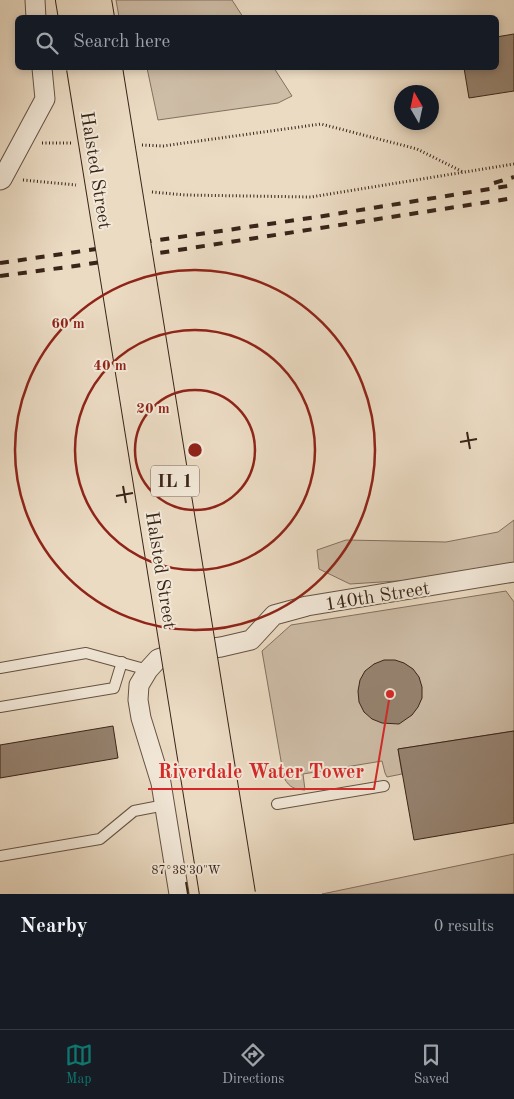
<!DOCTYPE html>
<html lang="en">
<head>
<meta charset="utf-8">
<style>
	body { margin:0; font-family:"Old Standard TT",serif; background:#20242c; color:#f1f3f6 }
	.compass { position:absolute; left:394px; top:85px; width:45px; height:45px; border-radius:50%; background:#171b24; box-shadow:0 2px 8px #0003; rotate:351deg }
	.list { margin:0; padding:0; list-style:none }
	h2 { display:flex; justify-content:space-between; align-items:center; height:65px; margin:0; padding:0 20px; font-size:21px }
	h2 small { font-size:16px; font-weight:400; color:#9ea1a6 }
	.icon { flex:none; width:28px; height:28px; fill:none; stroke:currentColor; stroke-width:2; stroke-linecap:round; stroke-linejoin:round }
	.map { position:relative; flex:none; width:514px; height:894px; overflow:hidden }
	.search { position:absolute; background:#171b24; box-shadow:0 2px 8px #0003; left:15px; right:15px; top:15px; height:55px; display:flex; align-items:center; gap:12px; box-sizing:border-box; padding:0 18px; border-radius:8px; color:#9ea1a6; font-size:19px }
	.sheet { height:135px; background:#171b24 }
	nav { display:flex; justify-content:space-around; align-items:center; box-sizing:border-box; height:70px; border-top:1px solid #363941; background:#171b24; font-size:14px; color:#9ea1a6 }
	nav a { display:grid; justify-items:center; gap:2px }
	nav .on { color:#0f766e }
	.map>svg:first-child { display:block }
	.green { fill:#cdbca6; stroke:#837060 }
	.building { fill:#968371; stroke:#392419 }
	.lines { fill:none; stroke-linecap:round; stroke-linejoin:round }
	.service-casing { stroke:#665244; stroke-width:12 }
	.minor-casing { stroke:#665244; stroke-width:21 }
	.primary-casing { stroke:#392419; stroke-width:30 }
	.path { stroke:#392419; stroke-width:3; stroke-dasharray:1 2.5; stroke-linecap:butt }
	.service { stroke:#f2e8d8; stroke-width:10 }
	.minor { stroke:#f2e8d8; stroke-width:19 }
	.primary { stroke:#ebdbc3; stroke-width:28 }
	.rail { stroke:#392419; stroke-width:4; stroke-dasharray:9 9; stroke-linecap:butt }
	.primary-bridge-casing { stroke:#392419; stroke-width:30; stroke-linecap:butt }
	.primary-bridge { stroke:#ebdbc3; stroke-width:28 }
	.ticks { fill:none; stroke:#392419; stroke-width:2 }
	.ring { fill:none; stroke:#8f2418; stroke-width:2.5 }
	.labels { text-anchor:middle; stroke-width:4; stroke-linejoin:round; paint-order:stroke }
	.shield { fill:#f2e8d8; stroke:#705f52; stroke-width:1 }
	.shield-label { font-size:18px; font-weight:bold; fill:#392419 }
	.street-label { font-size:19px; fill:#392419; stroke:#f2e8d8 }
	.ticks-label { font-size:12px; text-anchor:middle; fill:#392419; stroke:#f2e8d8; stroke-width:4; stroke-linejoin:round; paint-order:stroke }
	.centre { fill:#8f2418; stroke:#f2e8d8; stroke-width:2.5 }
	.ring-label { font-size:15px; text-anchor:middle; font-weight:bold; fill:#8f2418; stroke:#f2e8d8; stroke-width:4; stroke-linejoin:round; paint-order:stroke }
	.leader { fill:none; stroke:#d62828; stroke-width:2 }
	.callout-dot { fill:#d62828; stroke:#f2e8d8; stroke-width:2 }
	.callout-label { font-size:20px; text-anchor:middle; font-weight:bold; fill:#d62828; stroke:#f2e8d8; stroke-width:4; stroke-linejoin:round; paint-order:stroke }
</style>
</head>
<body>
<div class="map">
<svg width="514" height="894" viewBox="0 0 514 894">
	<rect width="100%" height="100%" fill="#ebdbc3"/>
	<filter id="stains"><feTurbulence type="fractalNoise" baseFrequency=".004" numOctaves="4"/><feColorMatrix values="0 0 0 0 .2 0 0 0 0 .09 0 0 0 0 .02 0 0 0 .5 -.17"/></filter>
	<radialGradient id="worn" r=".72"><stop offset=".6" stop-color="#630" stop-opacity="0"/><stop offset="1" stop-color="#630" stop-opacity=".3"/></radialGradient>
	<g class="green">
		<polygon points="116,0 232,0 243,17 119,17"/>
		<polygon points="147,68 274,68 292,96 278,103 158,120"/>
		<polygon points="514,520 514,565 428,579 350,584 319,569 317,550 346,540 446,542 498,532"/>
		<path d="M506,591L514,602V731L398,749L402,774L387,777L385,773L382,761L303,774L305,790C294,789 290,788 284,778L262,651L291,625Z"/>
		<polygon points="514,854 514,894 322,894"/>
	</g>
	<g class="building">
		<polygon points="514,34 514,91 469,98 464,68 496,68 496,37"/>
		<polygon points="384,660 395,660 404,663 413,669 419,677 422,687 422,698 418,707 412,715 399,724 382,723 372,719 364,712 359,702 358,691 360,680 365,671 374,664"/>
		<polygon points="113,726 118,758 0,778 0,745"/>
		<polygon points="514,731 514,823 414,840 398,749"/>
	</g>
	<g class="lines">
		<defs>
			<g id="service">
				<polyline points="0,668 86,653 148,670"/>
				<polyline points="0,707 114,688 122,662"/>
				<polyline points="277,804 384,786"/>
				<polyline points="0,856 100,839 134,811 165,805"/>
			</g>
			<g id="minor">
				<polyline points="35,0 36,18"/>
				<polyline points="0,180 2,179 45,99 42,68"/>
				<polyline points="179,894 161,783 141,718 138,700 139,685 148,670 158,659 176,653 221,647 251,640 274,615 307,606 514,572"/>
			</g>
			<g id="primary">
				<polyline points="70,0 73,18"/>
				<polyline points="97,0 100,18"/>
			</g>
		</defs>
		<use href="#service" class="service-casing"/>
		<use href="#minor" class="minor-casing"/>
		<use href="#primary" class="primary-casing"/>
		<g class="path">
			<polyline points="42,143 71,143"/>
			<polyline points="142,145 163,146 321,124 417,149 463,172"/>
			<polyline points="23,180 76,185"/>
			<polyline points="152,192 185,195 311,197 514,164"/>
		</g>
		<use href="#service" class="service"/>
		<use href="#minor" class="minor"/>
		<use href="#primary" class="primary"/>
		<g class="rail">
			<polyline points="494,183 514,177"/>
			<polyline points="0,263 317,217 514,185"/>
			<polyline points="0,276 75,266 514,198"/>
		</g>
		<defs>
			<g id="primary-bridge">
				<polyline points="81,68 214,894"/>
				<polyline points="108,68 241,894"/>
			</g>
		</defs>
		<use href="#primary-bridge" class="primary-bridge-casing"/>
		<use href="#primary-bridge" class="primary-bridge"/>
	</g>
	<path class="ticks" d="M467,432L470,449M460,442L477,439M123,486L126,503M116,496L133,493M186,882L188,894"/>
	<g class="ring">
		<circle cx="195" cy="450" r="60"/>
		<circle cx="195" cy="450" r="120"/>
		<circle cx="195" cy="450" r="180"/>
	</g>
	<g class="labels">
		<rect class="shield" x="151" y="465.5" width="48" height="31" rx="4"/>
		<g class="shield-label">
			<text x="175" y="487">IL 1</text>
		</g>
		<g class="street-label">
			<text transform="translate(97 170) rotate(81)" y="7">Halsted Street</text>
			<text transform="translate(162 570) rotate(81)" y="7">Halsted Street</text>
			<text transform="translate(377 595) rotate(-9)" y="7">140th Street</text>
		</g>
	</g>
	<g class="ticks-label">
		<text x="186" y="874">87°38'30"W</text>
	</g>
	<circle cx="195" cy="450" r="8" class="centre"/>
	<g class="ring-label">
		<text x="68" y="328">60 m</text>
		<text x="110" y="370">40 m</text>
		<text x="153" y="413">20 m</text>
	</g>
	<path class="leader" d="M390 694L374 789H148"/>
	<circle class="callout-dot" cx="390" cy="694" r="5"/>
	<g class="callout-label">
		<text x="261" y="778">Riverdale Water Tower</text>
	</g>
	<rect width="100%" height="100%" filter="url(#stains)"/>
	<rect width="100%" height="100%" fill="url(#worn)"/>
</svg>
<svg class="compass" viewBox="-18 -18 36 36"><path d="M0-13l5 13h-10z" fill="#e53935"/><path d="M0 13l5-13h-10z" fill="#9ea1a6"/></svg>
<div class="search"><svg class="icon" aria-label="search" viewBox="0 0 24 24"><circle cx="10" cy="10" r="6"/><path d="M15 15l6 6"/></svg>Search here</div>
</div>
<section class="sheet">
<h2>Nearby<small>0 results</small></h2>
<ul class="list">
</ul>
</section>
<nav>
<a class="on"><svg class="icon" aria-label="map" viewBox="0 0 24 24"><path d="M3 6l6-2 6 2 6-2v14l-6 2-6-2-6 2zM9 4v14M15 6v14"/></svg>Map</a>
<a><svg class="icon" aria-label="directions" viewBox="0 0 24 24"><path d="M12 3l9 9-9 9-9-9zM9 14v-3h6M13 9l2 2-2 2"/></svg>Directions</a>
<a><svg class="icon" aria-label="saved" viewBox="0 0 24 24"><path d="M7 4h10v16l-5-4-5 4z"/></svg>Saved</a>
</nav>
</body>
</html>
